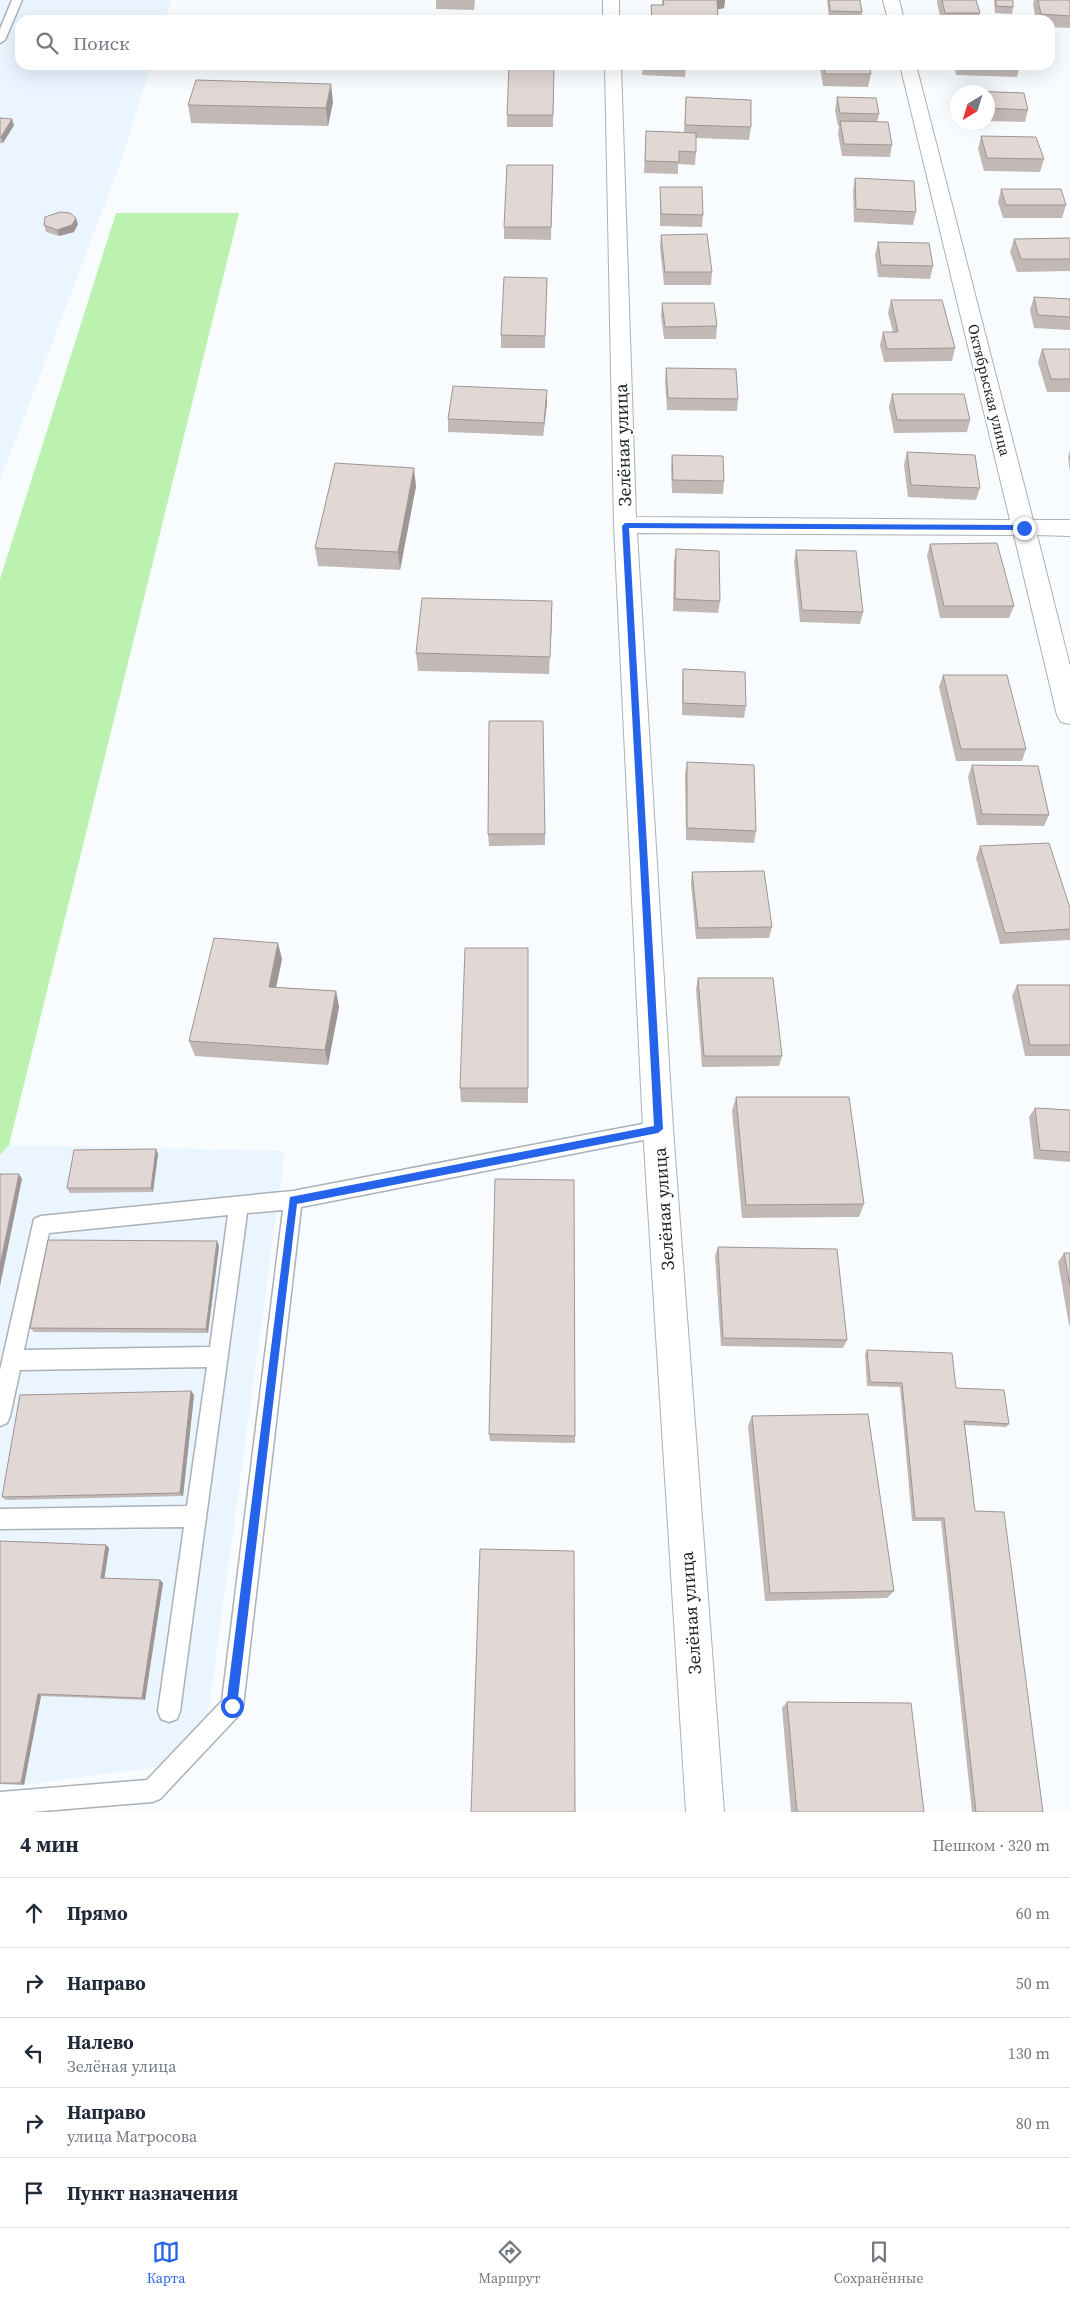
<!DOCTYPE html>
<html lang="ru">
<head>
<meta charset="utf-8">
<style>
	body { margin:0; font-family:"Source Serif 4",serif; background:#f6f6f7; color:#1f2937 }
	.compass { position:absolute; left:950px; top:85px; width:45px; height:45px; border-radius:50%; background:#fff; box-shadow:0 5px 20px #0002; rotate:218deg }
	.stop { position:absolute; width:15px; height:15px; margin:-11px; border:4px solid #2563eb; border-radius:50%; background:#fff }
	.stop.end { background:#2563eb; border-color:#fff; box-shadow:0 1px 5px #0008 }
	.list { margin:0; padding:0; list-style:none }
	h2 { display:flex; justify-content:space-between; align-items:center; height:65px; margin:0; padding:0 20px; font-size:21px }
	h2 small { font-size:16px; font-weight:400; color:#747a83 }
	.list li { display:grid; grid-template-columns:32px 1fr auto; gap:15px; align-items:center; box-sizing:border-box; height:70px; padding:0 20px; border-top:1px solid #e0e1e3 }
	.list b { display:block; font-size:19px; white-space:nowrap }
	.list p { margin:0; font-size:16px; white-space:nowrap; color:#747a83 }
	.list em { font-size:16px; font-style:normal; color:#747a83 }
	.icon { flex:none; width:28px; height:28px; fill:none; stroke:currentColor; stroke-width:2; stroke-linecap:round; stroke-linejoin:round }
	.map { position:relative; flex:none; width:1070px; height:1812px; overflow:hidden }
	.search { position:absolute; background:#fff; box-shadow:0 5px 20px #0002; left:15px; right:15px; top:15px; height:55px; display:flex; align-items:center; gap:12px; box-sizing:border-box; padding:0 18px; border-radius:15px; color:#747a83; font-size:19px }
	.sheet { height:415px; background:#fff }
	nav { display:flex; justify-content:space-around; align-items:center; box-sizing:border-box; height:70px; border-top:1px solid #e0e1e3; background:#fff; font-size:14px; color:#747a83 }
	nav a { display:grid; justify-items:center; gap:2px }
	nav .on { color:#2563eb }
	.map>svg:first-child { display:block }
	.built { fill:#eaf5ff }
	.green { fill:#bcf2b0 }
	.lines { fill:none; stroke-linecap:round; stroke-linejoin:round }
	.lane-casing { stroke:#aab1b7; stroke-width:3 }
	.street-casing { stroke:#aab1b7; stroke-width:2 }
	.lane { fill:#fff; fill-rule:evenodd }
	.street { fill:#fff; fill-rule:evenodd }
	.wall { fill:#c2b9b6 }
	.shaded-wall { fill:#9e9694 }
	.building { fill:#e1d7d4; stroke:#9e9694 }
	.route { fill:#2563eb }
	.labels { text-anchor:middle; stroke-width:4; stroke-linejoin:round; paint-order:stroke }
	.far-street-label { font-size:15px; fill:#202325; stroke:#fff }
	.street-label { font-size:18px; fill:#202325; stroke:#fff }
</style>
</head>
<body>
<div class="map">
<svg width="1070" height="1812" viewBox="0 0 1070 1812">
	<rect width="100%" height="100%" fill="#f9fcfe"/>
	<g class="built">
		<polygon points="0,0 171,0 165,20 20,20 20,65 151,65 120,164 0,481"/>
		<polygon points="9,1145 285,1151 208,1715 162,1766 24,1785 0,1784 0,1155"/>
	</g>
	<polygon class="green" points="116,213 239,213 9,1145 0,1155 0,579"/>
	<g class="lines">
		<defs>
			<g id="lane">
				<polygon points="12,0 22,0 5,40 0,43 0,29"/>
				<path d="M658,1121L664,1123L667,1129L664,1135L658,1137L301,1207L243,1706L240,1714L160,1799L152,1802L31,1812H0V1792L147,1780L222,1701L283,1210L247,1213L180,1711L177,1719L169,1722L161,1719L158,1711L184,1527L0,1529V1509L187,1506L207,1367L20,1370L10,1416L7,1423L0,1426V1370L34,1219L41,1216L293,1191ZM228,1215L210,1347L24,1350L49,1233Z"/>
			</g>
			<g id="street">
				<rect x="603" y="0" width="16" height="20"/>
				<polygon points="883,0 899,0 904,20 888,20"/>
				<polygon points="605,65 621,65 636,517 1010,520 900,65 916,65 1033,520 1070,520 1070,536 1037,535 1070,666 1070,724 1061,722 1057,715 1014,535 637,533 673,1129 724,1812 686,1812 643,1129 614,525"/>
			</g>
		</defs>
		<use href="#lane" class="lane-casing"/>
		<use href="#street" class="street-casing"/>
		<use href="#lane" class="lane"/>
		<use href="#street" class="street"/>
	</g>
	<g class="wall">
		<polygon points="436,0 475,0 474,10 436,9"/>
		<polygon points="662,0 725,0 724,8 718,9 718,16 729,20 651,20 651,5 662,5"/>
		<polygon points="827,0 860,0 862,12 861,18 829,17"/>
		<polygon points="937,0 976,0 980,13 978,20 941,20 937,3"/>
		<polygon points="994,0 1013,0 1013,7 1012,14 995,13"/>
		<polygon points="1034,0 1070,0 1070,28 1050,27 1050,20 1036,20 1033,4"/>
		<polygon points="643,65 686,65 685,77 642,75"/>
		<polygon points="821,65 869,65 871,74 868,87 823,86 820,68"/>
		<polygon points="954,65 1020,65 1017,77 956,75"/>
		<polygon points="554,68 553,127 507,127 507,115"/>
		<polygon points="971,91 1024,93 1028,110 1025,122 988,121 988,92 970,92"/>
		<polygon points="686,97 751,127 749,140 696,138 696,152 695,165 678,164 678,174 644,173 646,131 684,132"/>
		<polygon points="837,97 879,114 877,122 892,145 890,157 842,156 838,134 839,126 838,126 835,110"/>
		<polygon points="333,102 328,126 191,123 188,105"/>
		<polygon points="0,118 14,125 3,143 0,143"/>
		<polygon points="981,136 1044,159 1040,172 984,171 978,149"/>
		<polygon points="553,165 551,240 504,239 504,227"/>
		<polygon points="855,178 916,212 913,225 854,222 853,191"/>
		<polygon points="660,187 703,215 702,227 660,226"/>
		<polygon points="1001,189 1066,205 1062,218 1003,218 998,202"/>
		<polygon points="78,224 74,232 59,236 46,232 44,225"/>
		<polygon points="661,235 712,272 711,285 664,285 660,247"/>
		<polygon points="1070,238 1070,271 1017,272 1010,252 1014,239"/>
		<polygon points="878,242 933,266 930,279 878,277 875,255"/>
		<polygon points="547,278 545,348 501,348 501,335"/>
		<polygon points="1034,297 1070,299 1070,330 1034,328 1030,310"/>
		<polygon points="891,300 955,348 952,361 884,362 880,345 883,332 893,332 888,313"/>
		<polygon points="662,303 717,326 716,339 664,339 661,316"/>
		<polygon points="1042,349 1070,349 1070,392 1047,392 1038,362"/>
		<polygon points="666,368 738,399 737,411 667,410 665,381"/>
		<polygon points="892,394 970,420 967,432 894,433 889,407"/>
		<polygon points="547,403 543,436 448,432 448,419"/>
		<polygon points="1070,450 1070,472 1068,457"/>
		<polygon points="907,452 980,488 976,500 908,497 904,465"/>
		<polygon points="672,455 724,481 723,494 672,493 671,467"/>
		<polygon points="416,486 400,570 318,566 315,548"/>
		<polygon points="930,544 1014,606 1009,618 940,618 927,556"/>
		<polygon points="676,549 720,601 718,613 673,611 674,561"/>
		<polygon points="796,550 863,612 860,624 800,622 794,562"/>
		<polygon points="552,601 549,674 418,671 416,653"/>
		<polygon points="683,669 746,706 744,718 682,715 682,682"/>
		<polygon points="943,675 1026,749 1022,761 956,761 939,687"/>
		<polygon points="687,762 756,831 754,843 686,840 685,774"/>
		<polygon points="972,765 1049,815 1044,826 977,825 968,777"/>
		<polygon points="488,834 545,834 545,845 489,846"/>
		<polygon points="980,846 1070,908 1070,940 1000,944 976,858"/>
		<polygon points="692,872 772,927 769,938 696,939 691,884"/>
		<polygon points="528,948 528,1103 461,1102 460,1088"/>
		<polygon points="282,959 276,987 336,991 339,1007 328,1065 195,1056 189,1041"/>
		<polygon points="698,978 782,1056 779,1066 702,1067 696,989"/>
		<polygon points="1017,985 1070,985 1070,1056 1025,1056 1012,996"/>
		<polygon points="736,1097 864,1204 859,1217 742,1218 732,1111"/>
		<polygon points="1035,1108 1070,1110 1070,1162 1034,1159 1029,1117"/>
		<polygon points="158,1154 153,1192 70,1193 67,1188"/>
		<polygon points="219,1246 208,1333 34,1332 30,1328"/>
		<polygon points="718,1247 847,1340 843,1348 721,1346 715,1256"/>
		<polygon points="1064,1253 1070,1253 1070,1325 1069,1325 1058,1262"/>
		<polygon points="867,1350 956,1388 1009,1424 1006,1427 965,1425 975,1511 1043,1812 972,1812 941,1521 912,1521 900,1387 867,1386 865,1354"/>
		<polygon points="194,1395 183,1496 6,1500 2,1497"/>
		<polygon points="752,1416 894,1591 887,1598 765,1601 748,1426"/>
		<polygon points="489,1434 575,1436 575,1443 490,1441"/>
		<polygon points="0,1541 106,1545 109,1548 104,1578 160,1580 163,1583 145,1700 41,1696 24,1785 0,1784"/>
		<polygon points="787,1702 924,1812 791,1812 782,1708"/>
	</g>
	<g class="shaded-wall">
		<polygon points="716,0 725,0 724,8 715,10"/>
		<polygon points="331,84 333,102 328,126 326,108"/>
		<polygon points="12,119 14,125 3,143 1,137"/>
		<polygon points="76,218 78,224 74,232 59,236 57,230"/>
		<polygon points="547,390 547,403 543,436 544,423"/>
		<polygon points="414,468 416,486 400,570 398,552"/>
		<polygon points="552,601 552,619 549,674 550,657"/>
		<polygon points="278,943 282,959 273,1002 269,987"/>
		<polygon points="336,991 339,1007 328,1065 325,1050"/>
		<polygon points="156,1149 158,1154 153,1192 151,1188"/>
		<polygon points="19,1174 22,1179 0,1286 0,1265"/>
		<polygon points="217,1241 219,1246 208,1333 206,1329"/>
		<polygon points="191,1391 194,1395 183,1496 180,1493"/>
		<polygon points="106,1545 109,1548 104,1581 101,1578"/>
		<polygon points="160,1580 163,1583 145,1700 142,1698"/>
		<polygon points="38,1694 41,1696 24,1785 21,1783"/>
	</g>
	<g class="building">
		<polygon points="663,0 717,0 718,16 728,16 729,20 652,20 651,5 664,5"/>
		<polygon points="829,0 860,0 862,12 830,11"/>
		<polygon points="942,0 976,0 980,13 945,13"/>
		<polygon points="996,0 1013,0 1013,7 996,6"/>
		<polygon points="1038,0 1070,0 1070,16 1041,14"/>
		<polygon points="462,18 527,20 462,20"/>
		<polygon points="802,19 864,20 802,20"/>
		<polygon points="824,65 869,65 871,74 825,74"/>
		<polygon points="509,67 554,68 553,115 507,115"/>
		<polygon points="196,80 331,84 326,108 188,105"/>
		<polygon points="971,91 1024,93 1028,110 988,108 988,92 971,92"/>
		<polygon points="686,97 751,100 751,127 685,125"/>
		<polygon points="837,97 876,98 879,114 840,113"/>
		<polygon points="0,118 12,119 1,137 0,137"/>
		<polygon points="840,121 888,122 892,145 844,144"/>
		<polygon points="646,131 696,133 696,152 679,151 679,162 645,161"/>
		<polygon points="981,136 1036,137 1044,159 987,158"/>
		<polygon points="507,165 553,165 551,227 504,227"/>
		<polygon points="855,178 914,181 916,212 856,209"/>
		<polygon points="660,187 702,187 703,215 661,214"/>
		<polygon points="1001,189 1061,189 1066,205 1006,205"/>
		<polygon points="60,212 70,213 76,218 72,225 57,230 44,225 45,217"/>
		<polygon points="707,234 712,272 665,272 661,235"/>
		<polygon points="1070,238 1070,259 1021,259 1014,239"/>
		<polygon points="878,242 929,243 933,266 881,265"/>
		<polygon points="504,277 547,278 545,336 501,335"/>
		<polygon points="1034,297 1070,299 1070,317 1038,315"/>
		<polygon points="891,300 942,300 955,348 887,349 883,332 898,332"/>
		<polygon points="662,303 714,303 717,326 665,327"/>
		<polygon points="1042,349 1070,349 1070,379 1051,379"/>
		<polygon points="666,368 736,369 738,399 668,398"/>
		<polygon points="453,386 547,390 544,423 448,419"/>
		<polygon points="892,394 964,394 970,420 897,420"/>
		<polygon points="907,452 975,455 980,488 911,485"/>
		<polygon points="672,455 723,456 724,481 673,480"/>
		<polygon points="335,463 414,468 398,552 315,548"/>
		<polygon points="997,543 1014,606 944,606 930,544"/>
		<polygon points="676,549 719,551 720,601 675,599"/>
		<polygon points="796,550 856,551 863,612 802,610"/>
		<polygon points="422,598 552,601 550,657 416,653"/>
		<polygon points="683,669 745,672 746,706 683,703"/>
		<polygon points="943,675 1007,675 1026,749 961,749"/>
		<polygon points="489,721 543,721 545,834 488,834"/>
		<polygon points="687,762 754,765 756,831 687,828"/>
		<polygon points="972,765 1038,766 1049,815 982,814"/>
		<polygon points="1049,843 1070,908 1070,929 1005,933 980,846"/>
		<polygon points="764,871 772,927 698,928 692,872"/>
		<polygon points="214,938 278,943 269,987 336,991 325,1050 189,1041"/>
		<polygon points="465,948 528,948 528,1088 460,1088"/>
		<polygon points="698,978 773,978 782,1056 704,1056"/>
		<polygon points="1017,985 1070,985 1070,1045 1030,1045"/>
		<polygon points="736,1097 849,1097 864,1204 746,1205"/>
		<polygon points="1035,1108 1070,1110 1070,1152 1040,1150"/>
		<polygon points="156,1149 151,1188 67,1188 74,1150"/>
		<polygon points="0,1174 19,1174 0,1265"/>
		<polygon points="495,1179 574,1180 575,1436 489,1434"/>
		<polygon points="48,1240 217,1241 206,1329 30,1328"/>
		<polygon points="718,1247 837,1249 847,1340 723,1338"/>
		<polygon points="1064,1253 1070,1253 1070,1286"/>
		<polygon points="867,1350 952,1353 956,1388 1004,1390 1009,1424 964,1421 975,1511 1004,1512 1043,1812 976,1812 944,1518 915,1518 902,1383 870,1382"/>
		<polygon points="191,1391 180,1493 2,1497 20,1395"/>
		<polygon points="868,1414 894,1591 770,1593 752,1416"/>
		<polygon points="0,1541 106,1545 101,1578 160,1580 142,1698 38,1694 21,1783 0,1783"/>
		<polygon points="480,1549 574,1551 575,1812 471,1812"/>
		<polygon points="787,1702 911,1703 924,1812 797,1812"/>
	</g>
	<polygon class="route" points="625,523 1024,525 1027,528 1024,530 629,528 663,1129 658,1133 297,1204 237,1706 236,1710 232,1712 228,1710 226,1706 290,1197 654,1126 622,526"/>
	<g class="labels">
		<g class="far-street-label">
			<text transform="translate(989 390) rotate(76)" y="5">Октябрьская улица</text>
		</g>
		<g class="street-label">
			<text transform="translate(623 445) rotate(-92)" y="6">Зелёная улица</text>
			<text transform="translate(664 1209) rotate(-94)" y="6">Зелёная улица</text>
			<text transform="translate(691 1613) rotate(-94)" y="6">Зелёная улица</text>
		</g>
	</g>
</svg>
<svg class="compass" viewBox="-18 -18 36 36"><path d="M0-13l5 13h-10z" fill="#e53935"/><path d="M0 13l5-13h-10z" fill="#747a83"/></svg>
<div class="stop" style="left:232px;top:1706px"></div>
<div class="stop end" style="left:1024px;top:528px"></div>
<div class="search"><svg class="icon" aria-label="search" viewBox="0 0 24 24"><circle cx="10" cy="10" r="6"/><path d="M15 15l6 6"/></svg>Поиск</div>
</div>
<section class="sheet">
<h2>4 мин<small>Пешком · 320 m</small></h2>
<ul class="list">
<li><svg class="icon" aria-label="ahead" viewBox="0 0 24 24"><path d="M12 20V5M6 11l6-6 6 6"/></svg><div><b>Прямо</b></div><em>60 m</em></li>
<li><svg class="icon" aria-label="right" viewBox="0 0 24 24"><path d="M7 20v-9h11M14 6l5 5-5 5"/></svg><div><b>Направо</b></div><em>50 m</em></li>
<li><svg class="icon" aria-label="left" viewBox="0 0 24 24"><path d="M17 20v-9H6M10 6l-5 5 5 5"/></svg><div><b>Налево</b><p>Зелёная улица</p></div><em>130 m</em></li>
<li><svg class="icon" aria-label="right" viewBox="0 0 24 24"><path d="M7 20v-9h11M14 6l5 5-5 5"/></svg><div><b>Направо</b><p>улица Матросова</p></div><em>80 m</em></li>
<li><svg class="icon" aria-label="arrive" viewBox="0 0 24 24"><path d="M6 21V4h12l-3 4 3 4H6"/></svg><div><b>Пункт назначения</b></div></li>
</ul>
</section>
<nav>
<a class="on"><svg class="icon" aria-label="map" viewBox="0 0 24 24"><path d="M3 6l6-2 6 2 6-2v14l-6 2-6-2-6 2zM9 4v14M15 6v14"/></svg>Карта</a>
<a><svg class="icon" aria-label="directions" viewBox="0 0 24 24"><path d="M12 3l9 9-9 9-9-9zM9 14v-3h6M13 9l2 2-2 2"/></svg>Маршрут</a>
<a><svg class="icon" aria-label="saved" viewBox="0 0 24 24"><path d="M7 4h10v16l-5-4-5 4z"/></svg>Сохранённые</a>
</nav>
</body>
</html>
